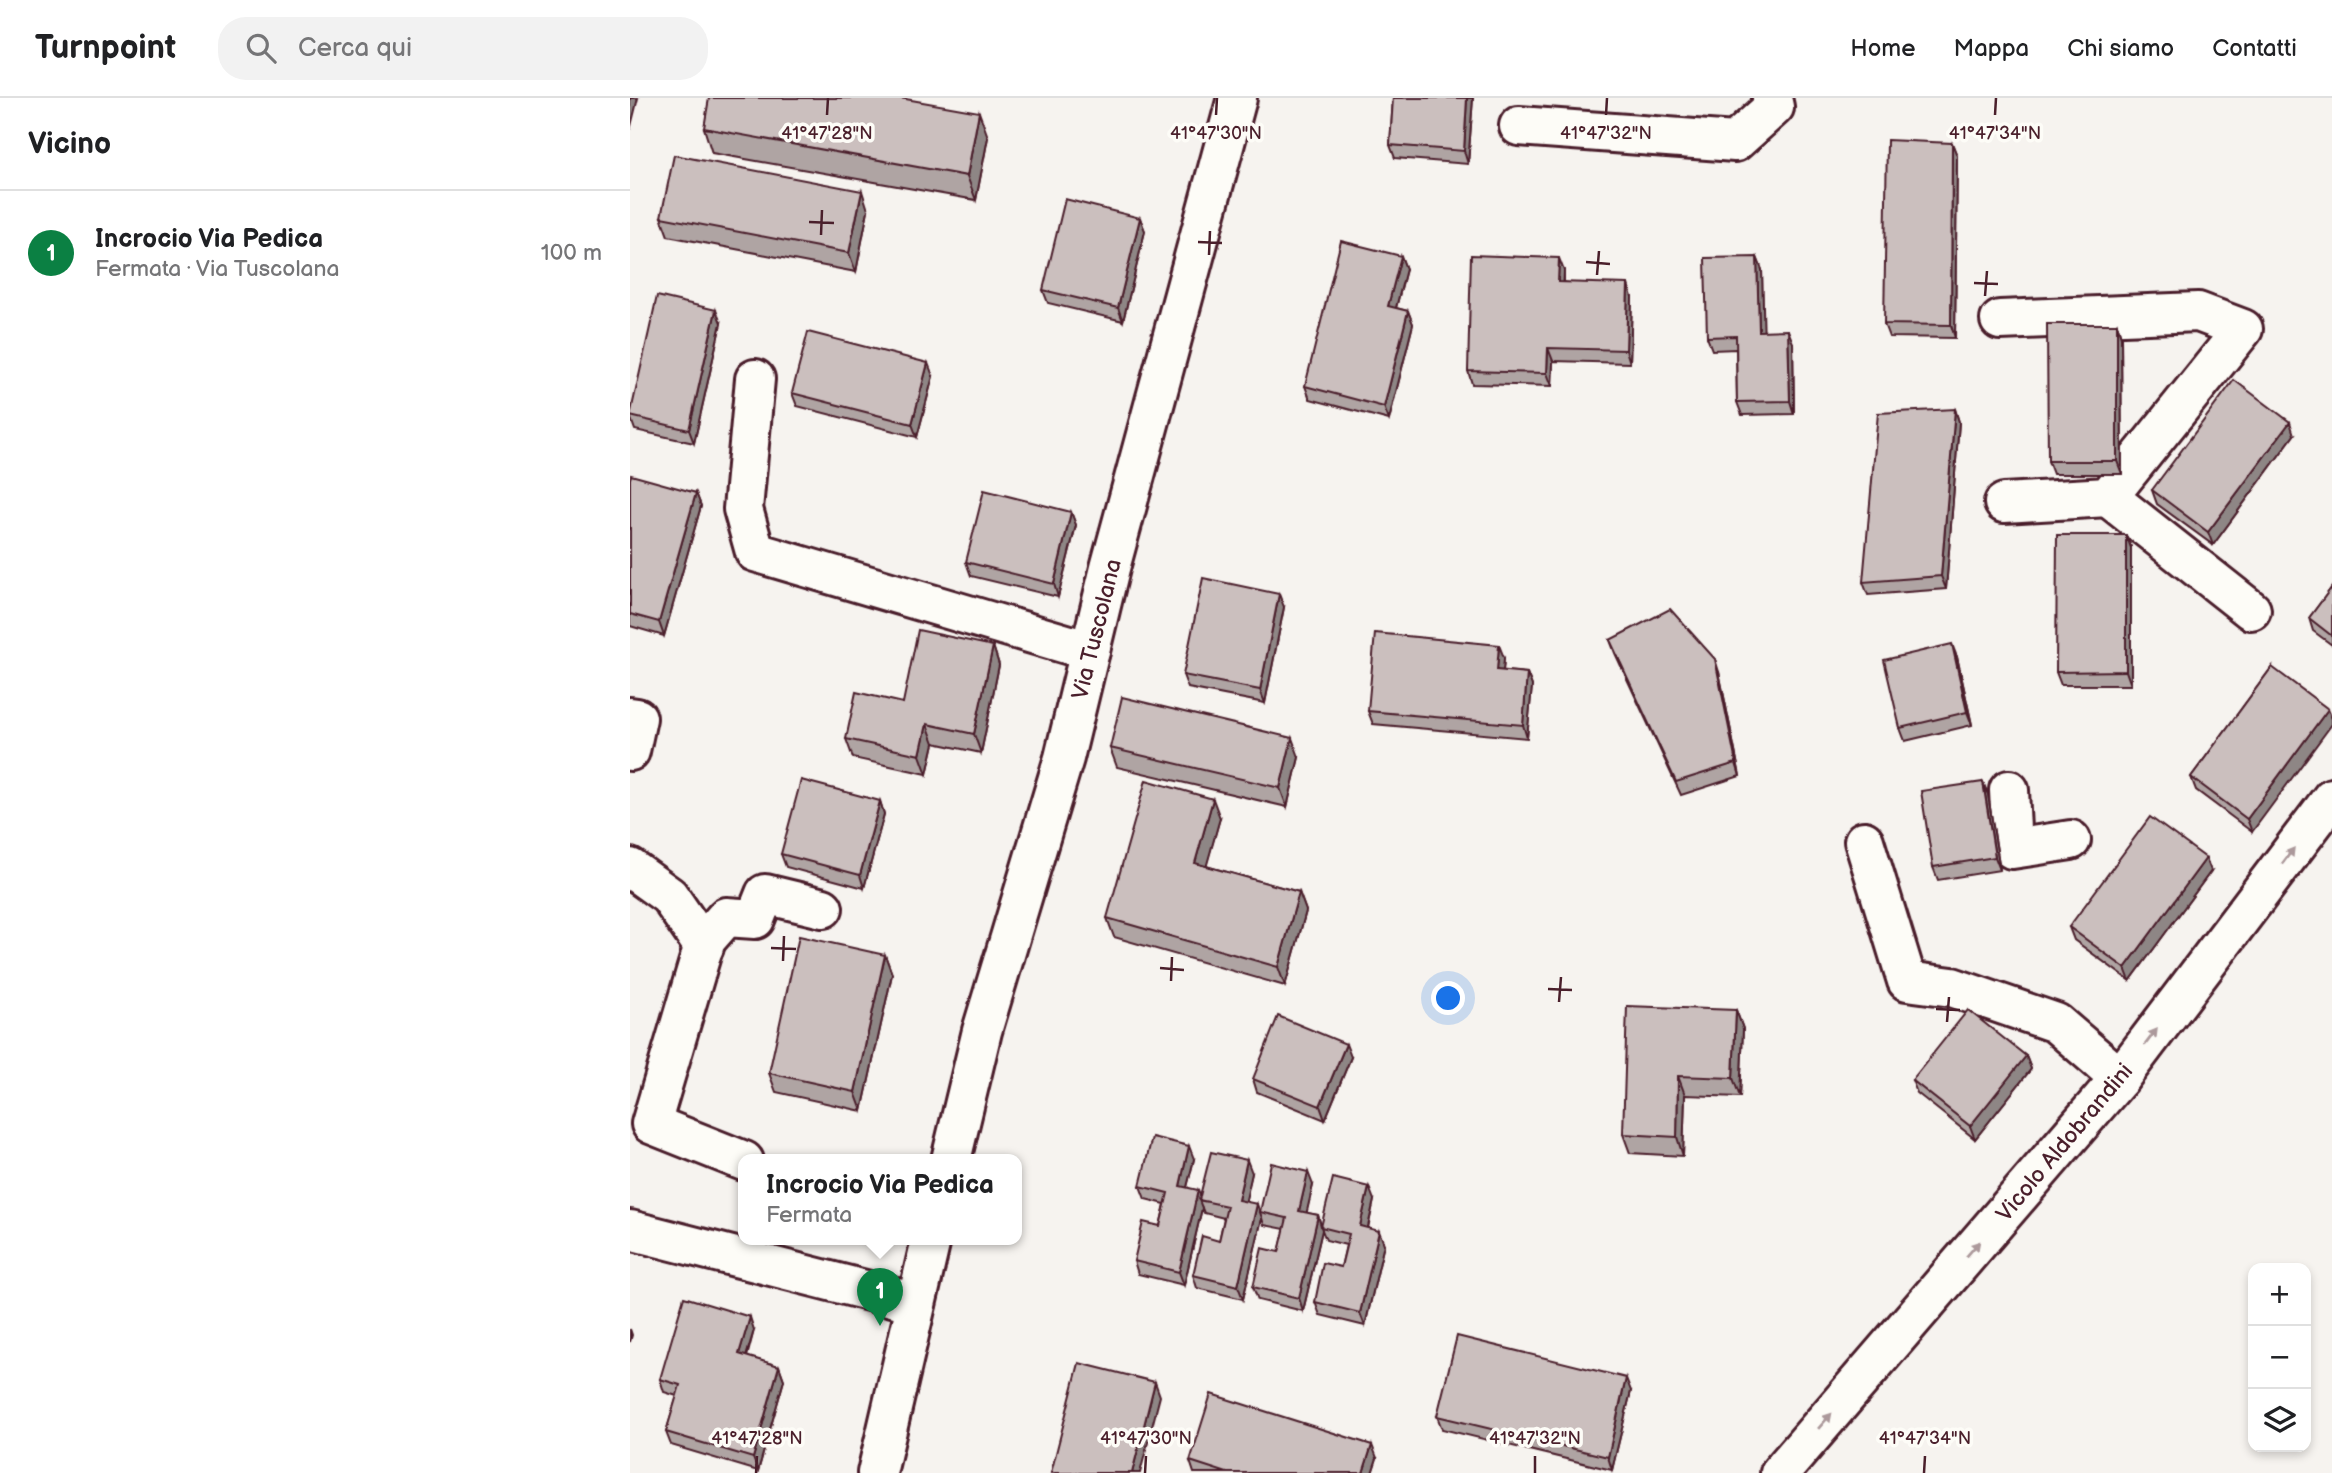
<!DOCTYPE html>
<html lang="it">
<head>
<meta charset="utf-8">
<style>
	body { margin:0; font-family:"Balsamiq Sans",sans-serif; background:#f2f2f2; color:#202124 }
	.controls { position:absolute; right:21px; bottom:21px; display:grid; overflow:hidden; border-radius:14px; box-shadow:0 4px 10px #0003 }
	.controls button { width:63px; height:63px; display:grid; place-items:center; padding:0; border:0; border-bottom:2px solid #e0e0e0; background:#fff; color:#202124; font:35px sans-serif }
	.you { position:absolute; left:819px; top:901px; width:24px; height:24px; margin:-18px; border:5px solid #fff; border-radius:50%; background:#1a73e8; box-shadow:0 0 0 10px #1a73e833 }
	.badge { display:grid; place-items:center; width:46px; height:46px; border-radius:50%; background:#0b8043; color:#fff; font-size:23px; font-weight:700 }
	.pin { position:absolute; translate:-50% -58px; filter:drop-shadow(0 2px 4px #0008) }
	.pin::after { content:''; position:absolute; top:37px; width:24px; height:21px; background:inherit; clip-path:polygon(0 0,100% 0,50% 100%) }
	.popup { position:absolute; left:108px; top:1056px; width:284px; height:91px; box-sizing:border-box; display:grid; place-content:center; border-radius:14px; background:#fff; filter:drop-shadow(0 2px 5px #0005); font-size:23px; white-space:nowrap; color:#757577 }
	.popup b { font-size:26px; color:#202124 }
	.popup::after { content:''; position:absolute; left:50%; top:100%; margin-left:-14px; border:14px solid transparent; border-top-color:#fff }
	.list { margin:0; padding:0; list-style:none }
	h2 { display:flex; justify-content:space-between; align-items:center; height:91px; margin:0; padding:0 28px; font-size:30px }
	h2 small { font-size:23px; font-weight:400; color:#757577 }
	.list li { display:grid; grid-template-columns:46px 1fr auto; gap:21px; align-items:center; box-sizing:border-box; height:126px; padding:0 28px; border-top:2px solid #e0e0e0 }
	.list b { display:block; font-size:26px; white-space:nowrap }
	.list p { margin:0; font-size:23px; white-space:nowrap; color:#757577 }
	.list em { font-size:23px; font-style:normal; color:#757577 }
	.icon { flex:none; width:38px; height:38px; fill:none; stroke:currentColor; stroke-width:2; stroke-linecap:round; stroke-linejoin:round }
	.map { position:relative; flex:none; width:1702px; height:1375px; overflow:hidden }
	header { display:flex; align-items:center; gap:42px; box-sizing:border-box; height:98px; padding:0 35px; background:#fff; border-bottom:2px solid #e0e0e0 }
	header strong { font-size:33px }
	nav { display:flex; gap:38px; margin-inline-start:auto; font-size:24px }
	.search { width:490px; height:63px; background:#f2f2f2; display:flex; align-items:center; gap:18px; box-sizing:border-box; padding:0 24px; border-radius:28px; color:#757577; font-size:26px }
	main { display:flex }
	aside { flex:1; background:#fff }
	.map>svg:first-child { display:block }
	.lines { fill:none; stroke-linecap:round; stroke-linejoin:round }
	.minor-casing { stroke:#4a1f2b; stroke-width:44 }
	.major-casing { stroke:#4a1f2b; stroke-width:44 }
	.minor { stroke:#fdfcf7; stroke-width:38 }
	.major { stroke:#fdfcf7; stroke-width:38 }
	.wall { fill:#afa4a3; stroke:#4a1f2b; stroke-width:2 }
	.shaded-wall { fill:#8e8685; stroke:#4a1f2b; stroke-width:2 }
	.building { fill:#cbbfbe; stroke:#4a1f2b; stroke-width:2 }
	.oneway { fill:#ac999b }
	.ticks { fill:none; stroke:#4a1f2b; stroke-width:2.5 }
	.labels { text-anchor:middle; stroke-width:7; stroke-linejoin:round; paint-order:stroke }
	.street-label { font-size:23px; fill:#4a1f2b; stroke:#fdfcf7 }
	.ticks-label { font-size:18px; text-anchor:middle; fill:#4a1f2b; stroke:#fdfcf7; stroke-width:7; stroke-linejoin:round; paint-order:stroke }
</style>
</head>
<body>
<header>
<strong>Turnpoint</strong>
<div class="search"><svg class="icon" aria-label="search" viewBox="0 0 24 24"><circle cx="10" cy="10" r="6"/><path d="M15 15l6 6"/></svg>Cerca qui</div>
<nav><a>Home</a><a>Mappa</a><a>Chi siamo</a><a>Contatti</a></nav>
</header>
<main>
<aside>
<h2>Vicino<small></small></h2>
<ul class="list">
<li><span class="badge">1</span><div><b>Incrocio Via Pedica</b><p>Fermata · Via Tuscolana</p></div><em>100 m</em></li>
</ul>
</aside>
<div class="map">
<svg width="1702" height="1375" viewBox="0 0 1702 1375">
	<rect width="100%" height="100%" fill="#f6f3ef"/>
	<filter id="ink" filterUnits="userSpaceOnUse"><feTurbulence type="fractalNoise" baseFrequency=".0143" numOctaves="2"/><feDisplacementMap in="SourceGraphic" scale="14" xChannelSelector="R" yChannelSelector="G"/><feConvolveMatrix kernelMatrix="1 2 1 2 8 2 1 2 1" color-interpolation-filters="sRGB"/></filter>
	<g filter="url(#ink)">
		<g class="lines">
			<defs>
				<g id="minor">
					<polyline points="889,28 1105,44 1144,9 1142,0"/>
					<polyline points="1370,222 1568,214 1613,231 1478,399 1374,405"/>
					<polyline points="125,281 113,411 125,454 460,553"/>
					<polyline points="1478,399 1621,512"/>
					<polyline points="0,619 7,620 0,653"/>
					<polyline points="1379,692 1382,751 1441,742"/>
					<polyline points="1234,743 1277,883 1322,889 1426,925 1490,980"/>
					<polyline points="0,770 39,798 74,849"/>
					<polyline points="114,1063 21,1026 75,843 96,819 125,821 135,796 193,810"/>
					<polyline points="0,1132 286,1205"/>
					<polyline points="1150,1375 1490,980 1702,700"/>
				</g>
				<g id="major">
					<polyline points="321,1062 352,933 434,660 480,470 607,0"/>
					<polyline points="247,1375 301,1142"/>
				</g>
			</defs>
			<use href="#minor" class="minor-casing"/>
			<use href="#major" class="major-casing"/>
			<use href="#minor" class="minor"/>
			<use href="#major" class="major"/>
		</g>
		<g class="wall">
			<polygon points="763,0 843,0 838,66 765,60 760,47"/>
			<polygon points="74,30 358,39 346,102 82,55"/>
			<polygon points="1322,45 1327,58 1325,240 1259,239 1254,226"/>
			<polygon points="238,112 226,174 38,138 31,119"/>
			<polygon points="510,120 515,133 493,223 418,205 413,192"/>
			<polygon points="771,158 776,171 766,210 778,213 783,226 759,322 680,301 675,288"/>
			<polygon points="1127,159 1132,172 1133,233 1163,245 1164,316 1112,317 1107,304 1106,251 1082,252 1077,239"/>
			<polygon points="934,173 934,184 1002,199 1000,265 923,263 922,288 842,286 838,273"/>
			<polygon points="91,225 64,345 5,332 0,318"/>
			<polygon points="1487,226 1491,239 1492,376 1423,376 1418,363"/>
			<polygon points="303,278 287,339 167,308 162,295"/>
			<polygon points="1325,311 1329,324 1316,491 1238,497 1233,484"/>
			<polygon points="1664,337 1583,447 1527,406 1522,392"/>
			<polygon points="0,381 66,395 71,408 34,538 0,528"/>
			<polygon points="441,414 446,427 428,499 341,478 336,464"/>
			<polygon points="1501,450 1501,587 1431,587 1426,574"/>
			<polygon points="1702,489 1702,547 1683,533 1679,520"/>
			<polygon points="654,509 635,605 558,590 553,577"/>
			<polygon points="980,542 1089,574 1110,678 1051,697 985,555"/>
			<polygon points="363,548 369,567 351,655 304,645 297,676 223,660 216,641"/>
			<polygon points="1327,559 1342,627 1275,643 1270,630"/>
			<polygon points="874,560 873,573 897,575 902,588 897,640 743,626 738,613"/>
			<polygon points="1642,569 1622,734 1566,692 1561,679"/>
			<polygon points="480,650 669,659 657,709 487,669"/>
			<polygon points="1353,684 1358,697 1370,772 1308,782 1303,769"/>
			<polygon points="250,703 254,716 234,790 156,769 151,756"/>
			<polygon points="590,720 576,768 669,794 676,813 655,888 484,839 477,820"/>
			<polygon points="1581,773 1500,883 1444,842 1439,829"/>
			<polygon points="255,857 262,876 232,1013 146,994 139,975"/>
			<polygon points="1106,912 1113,931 1110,999 1055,997 1053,1058 1000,1055 993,1036"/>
			<polygon points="1396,958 1401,971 1345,1041 1287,995 1282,982"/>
			<polygon points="721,959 695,1022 627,994 623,981"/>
			<polygon points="564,1061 557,1089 570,1097 622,1075 615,1103 630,1113 683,1087 676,1115 688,1117 691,1128 744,1102 738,1130 754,1146 735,1228 690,1217 685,1204 711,1169 716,1147 696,1142 692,1132 673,1213 628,1202 623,1189 649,1154 655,1131 634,1127 632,1120 613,1201 567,1190 563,1177 589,1143 594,1120 574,1115 572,1110 554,1187 508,1176 504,1163 530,1128 535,1106 515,1101 510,1088"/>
			<polygon points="124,1232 117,1259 149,1268 154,1282 128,1373 41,1347 36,1334 47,1298 34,1294 30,1281"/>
			<polygon points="1001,1293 982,1372 812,1331 807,1318"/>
			<polygon points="747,1360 742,1375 564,1375 560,1363"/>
		</g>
		<g class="shaded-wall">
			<polygon points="0,0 8,0 0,32"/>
			<polygon points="837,0 843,0 838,66 834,53"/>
			<polygon points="349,14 358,39 346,102 337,78"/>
			<polygon points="1322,45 1327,58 1325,240 1321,227"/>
			<polygon points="232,93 238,112 226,174 219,155"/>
			<polygon points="510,120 515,133 493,223 488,210"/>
			<polygon points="771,158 776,171 763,221 758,208"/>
			<polygon points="1127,159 1132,172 1134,247 1129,233"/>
			<polygon points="929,160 934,173 933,197 928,184"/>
			<polygon points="998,186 1002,199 1000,265 996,252"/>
			<polygon points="86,212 91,225 64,345 59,332"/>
			<polygon points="778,213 783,226 759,322 754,309"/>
			<polygon points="1487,226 1491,239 1492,376 1487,363"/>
			<polygon points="1158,232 1163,245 1164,316 1160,303"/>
			<polygon points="918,250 923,263 922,288 917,275"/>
			<polygon points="298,265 303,278 287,339 282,326"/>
			<polygon points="1325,311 1329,324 1316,491 1311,478"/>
			<polygon points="1660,324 1664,337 1583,447 1578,434"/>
			<polygon points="66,395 71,408 34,538 29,524"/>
			<polygon points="441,414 446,427 428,499 424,486"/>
			<polygon points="1496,437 1501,450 1501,587 1496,573"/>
			<polygon points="649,496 654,509 635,605 630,592"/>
			<polygon points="1322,546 1327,559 1342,627 1337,614"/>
			<polygon points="869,547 874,560 872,585 867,572"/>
			<polygon points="363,548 369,567 351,655 344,636"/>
			<polygon points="1085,561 1089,574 1110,678 1106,665"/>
			<polygon points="897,575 902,588 897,640 893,627"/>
			<polygon points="1698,611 1702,621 1702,626 1622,734 1617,721"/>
			<polygon points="297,626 304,645 297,676 290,657"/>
			<polygon points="662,640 669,659 657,709 650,690"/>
			<polygon points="1353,684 1358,697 1370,772 1365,759"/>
			<polygon points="583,701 590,720 572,784 565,765"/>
			<polygon points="250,703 254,716 234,790 230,777"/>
			<polygon points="1576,760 1581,773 1500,883 1495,870"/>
			<polygon points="669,794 676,813 655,888 648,869"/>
			<polygon points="255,857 262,876 232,1013 225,994"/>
			<polygon points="1106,912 1113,931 1110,999 1103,980"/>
			<polygon points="716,946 721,959 695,1022 690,1008"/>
			<polygon points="1396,958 1401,971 1345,1041 1340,1028"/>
			<polygon points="1048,978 1055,997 1053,1058 1047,1039"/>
			<polygon points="559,1048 564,1061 554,1101 550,1088"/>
			<polygon points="617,1062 622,1075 613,1115 608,1102"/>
			<polygon points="678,1074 683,1087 674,1126 669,1113"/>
			<polygon points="739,1089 744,1102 735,1142 730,1128"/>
			<polygon points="568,1092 573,1103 569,1102 572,1110 554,1187 549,1174"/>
			<polygon points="627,1106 632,1120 613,1201 608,1188"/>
			<polygon points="688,1117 692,1132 673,1213 669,1200"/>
			<polygon points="749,1133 754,1146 735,1228 730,1215"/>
			<polygon points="120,1219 124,1232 113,1269 109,1256"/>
			<polygon points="0,1231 2,1237 0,1244"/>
			<polygon points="149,1268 154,1282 128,1373 123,1360"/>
			<polygon points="996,1280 1001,1293 982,1372 978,1359"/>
			<polygon points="525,1284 530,1298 510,1375 502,1375"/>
			<polygon points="742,1347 747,1360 742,1375 733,1375"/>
		</g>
		<g class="building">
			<polygon points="79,0 270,0 349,14 337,78 74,30"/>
			<polygon points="763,0 837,0 834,53 760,47"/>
			<polygon points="1257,42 1322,45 1321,227 1254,226"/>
			<polygon points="44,57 232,93 219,155 31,119"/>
			<polygon points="435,101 510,120 488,210 413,192"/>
			<polygon points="711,143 771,158 758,208 778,213 754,309 675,288"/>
			<polygon points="841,157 929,160 928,184 998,186 996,252 918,250 917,275 838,273"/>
			<polygon points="1127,159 1129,233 1158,232 1160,303 1107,304 1106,238 1077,239 1075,160"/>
			<polygon points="27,198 86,212 59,332 0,318"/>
			<polygon points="1417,226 1487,226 1487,363 1418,363"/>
			<polygon points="178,234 298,265 282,326 162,295"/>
			<polygon points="1604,282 1660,324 1578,434 1522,392"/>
			<polygon points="1325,311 1311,478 1233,484 1248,315"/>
			<polygon points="1,377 66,395 29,524 0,516 0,381"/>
			<polygon points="354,392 441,414 424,486 336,464"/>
			<polygon points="1427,437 1496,437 1496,573 1426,574"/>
			<polygon points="573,480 649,496 630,592 553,577"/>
			<polygon points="1702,489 1702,538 1679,520"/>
			<polygon points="1040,511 1085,561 1106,665 1046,684 980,542"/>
			<polygon points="288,532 363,548 344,636 297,626 290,657 216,641 226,594 273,605"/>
			<polygon points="745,535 869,547 867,572 897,575 893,627 738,613"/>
			<polygon points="1322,546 1337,614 1270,630 1254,562"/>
			<polygon points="1642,569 1698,611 1617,721 1561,679"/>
			<polygon points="492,599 662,640 650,690 480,650"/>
			<polygon points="171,682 250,703 230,777 151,756"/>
			<polygon points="516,682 583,701 565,765 669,794 648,869 477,820"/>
			<polygon points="1353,684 1365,759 1303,769 1291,693"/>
			<polygon points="1520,719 1576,760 1495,870 1439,829"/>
			<polygon points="169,838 255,857 225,994 139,975"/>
			<polygon points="997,908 1106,912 1103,980 1048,978 1047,1039 993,1036"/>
			<polygon points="1338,912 1396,958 1340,1028 1282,982"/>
			<polygon points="648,918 716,946 690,1008 623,981"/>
			<polygon points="522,1039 559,1048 550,1088 568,1092 549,1174 504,1163 513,1124 530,1128 538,1095 510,1088"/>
			<polygon points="581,1054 617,1062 608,1102 627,1106 608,1188 563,1177 572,1138 589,1143 597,1108 569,1102"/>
			<polygon points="641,1065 678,1074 669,1113 688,1117 669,1200 623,1189 632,1150 649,1154 657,1120 630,1114"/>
			<polygon points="703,1080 739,1089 730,1128 749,1133 730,1215 685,1204 693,1165 711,1169 719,1136 691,1129"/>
			<polygon points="54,1199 120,1219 109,1256 149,1268 123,1360 36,1334 50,1287 30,1281"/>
			<polygon points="827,1238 996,1280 978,1359 807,1318"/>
			<polygon points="449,1265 525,1284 502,1375 421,1375"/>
			<polygon points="581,1296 742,1347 733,1375 597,1375 560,1363"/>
		</g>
		<defs><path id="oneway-solid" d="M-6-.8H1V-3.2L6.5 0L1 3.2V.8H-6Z" transform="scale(1.75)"/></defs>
		<g class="oneway">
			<use href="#oneway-solid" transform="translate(1658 758) rotate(-53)"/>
			<use href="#oneway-solid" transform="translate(1521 939) rotate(-53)"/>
			<use href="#oneway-solid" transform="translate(1343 1151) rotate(-49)"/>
			<use href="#oneway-solid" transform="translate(1195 1323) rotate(-49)"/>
		</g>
	</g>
	<path class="ticks" d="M197,17L198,0M586,17L587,0M976,17L977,0M1365,17L1366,0M179,124L204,125M191,137L192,112M568,144L592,145M579,157L580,133M956,164L980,166M967,177L969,153M1344,185L1368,186M1355,198L1357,173M141,850L166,851M153,863L154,838M530,870L554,872M541,883L542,859M918,891L942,892M929,904L931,879M1306,911L1330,912M1317,924L1319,899M126,1375L127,1358M515,1375L516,1358M905,1375V1358M1294,1375L1295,1358"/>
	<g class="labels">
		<g class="street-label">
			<text transform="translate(466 531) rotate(-76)" y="8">Via Tuscolana</text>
			<text transform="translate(1434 1044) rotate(-50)" y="8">Vicolo Aldobrandini</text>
		</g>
	</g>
	<g class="ticks-label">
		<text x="197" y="41">41°47'28"N</text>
		<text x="586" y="41">41°47'30"N</text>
		<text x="976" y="41">41°47'32"N</text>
		<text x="1365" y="41">41°47'34"N</text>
		<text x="127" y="1346">41°47'28"N</text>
		<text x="516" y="1346">41°47'30"N</text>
		<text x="905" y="1346">41°47'32"N</text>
		<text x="1295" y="1346">41°47'34"N</text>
	</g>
</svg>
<div class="controls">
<button>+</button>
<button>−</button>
<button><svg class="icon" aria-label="layers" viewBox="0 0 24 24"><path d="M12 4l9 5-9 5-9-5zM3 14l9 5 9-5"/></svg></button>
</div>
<div class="you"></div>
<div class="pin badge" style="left:250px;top:1228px">1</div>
<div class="popup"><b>Incrocio Via Pedica</b>Fermata</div>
</div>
</main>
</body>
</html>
